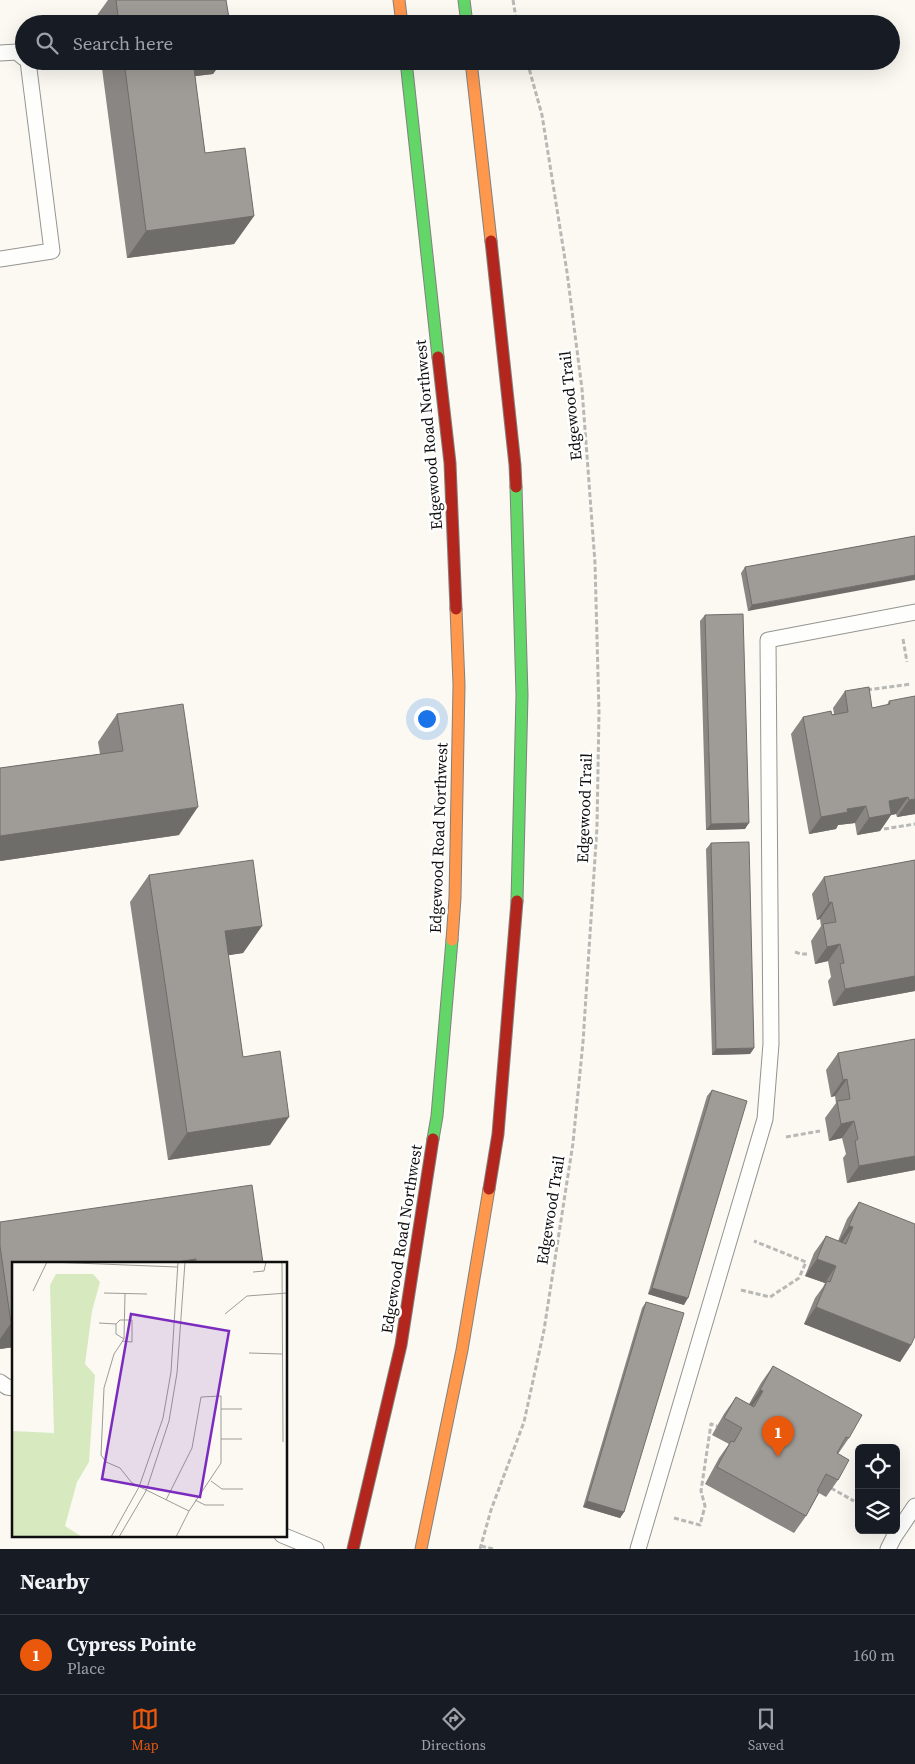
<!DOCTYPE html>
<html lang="en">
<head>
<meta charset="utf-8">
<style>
	body { margin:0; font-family:"Source Serif 4",serif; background:#20242c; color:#f1f3f6 }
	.controls { position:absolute; right:15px; bottom:15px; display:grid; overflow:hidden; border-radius:8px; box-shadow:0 5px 20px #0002 }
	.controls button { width:45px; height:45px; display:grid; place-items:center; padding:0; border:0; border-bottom:1px solid #363941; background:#171b24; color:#f1f3f6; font:25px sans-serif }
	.you { position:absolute; left:426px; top:718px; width:18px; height:18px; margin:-12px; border:4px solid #fff; border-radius:50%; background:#1a73e8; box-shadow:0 0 0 8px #1a73e833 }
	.badge { display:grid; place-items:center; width:32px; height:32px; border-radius:50%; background:#ea580c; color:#fff; font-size:16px; font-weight:700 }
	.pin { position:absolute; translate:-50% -41px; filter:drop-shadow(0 1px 2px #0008) }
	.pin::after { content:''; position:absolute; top:26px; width:18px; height:15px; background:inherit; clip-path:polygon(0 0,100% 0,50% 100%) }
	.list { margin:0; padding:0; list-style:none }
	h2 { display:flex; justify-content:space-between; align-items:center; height:65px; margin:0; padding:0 20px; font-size:21px }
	h2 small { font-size:16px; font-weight:400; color:#9ea1a6 }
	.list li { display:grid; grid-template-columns:32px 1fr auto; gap:15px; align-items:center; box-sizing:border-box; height:80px; padding:0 20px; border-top:1px solid #363941 }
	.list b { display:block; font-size:19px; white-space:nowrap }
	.list p { margin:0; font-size:16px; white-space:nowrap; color:#9ea1a6 }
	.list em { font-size:16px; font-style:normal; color:#9ea1a6 }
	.icon { flex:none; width:28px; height:28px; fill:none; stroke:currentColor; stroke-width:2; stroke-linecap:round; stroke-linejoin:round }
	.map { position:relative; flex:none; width:915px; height:1549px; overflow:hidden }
	.search { position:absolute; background:#171b24; box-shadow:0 5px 20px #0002; left:15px; right:15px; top:15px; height:55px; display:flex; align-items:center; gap:12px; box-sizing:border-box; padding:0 18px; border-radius:28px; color:#9ea1a6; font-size:19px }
	.sheet { height:145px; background:#171b24 }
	nav { display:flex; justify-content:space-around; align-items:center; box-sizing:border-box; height:70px; border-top:1px solid #363941; background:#171b24; font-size:14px; color:#9ea1a6 }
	nav a { display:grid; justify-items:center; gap:2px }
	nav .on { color:#ea580c }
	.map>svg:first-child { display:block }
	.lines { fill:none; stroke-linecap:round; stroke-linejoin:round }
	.lane-casing { stroke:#959491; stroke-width:17 }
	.fast-casing { stroke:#82817e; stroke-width:13 }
	.slow-casing { stroke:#82817e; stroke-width:13 }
	.jam-casing { stroke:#82817e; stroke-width:13 }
	.path { stroke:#b8b8b6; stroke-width:3; stroke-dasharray:5 2.5; stroke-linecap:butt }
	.lane { stroke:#fefefd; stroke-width:15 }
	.fast { stroke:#63d668; stroke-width:11 }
	.slow { stroke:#ff974d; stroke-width:11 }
	.jam { stroke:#b3261e; stroke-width:11 }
	.wall { fill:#898683 }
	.shaded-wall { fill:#6f6d6a }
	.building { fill:#9f9c98; stroke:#6f6d6a }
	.labels { text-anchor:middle; stroke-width:5; stroke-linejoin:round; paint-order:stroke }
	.street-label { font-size:16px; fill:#0e0e0e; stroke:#fff }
	.inset-road { fill:none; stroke:#9c9b97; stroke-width:1 }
	.view { fill:#7b2cbf; fill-opacity:0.15; stroke:#7b2cbf; stroke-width:2.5 }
	.inset-edge { fill:none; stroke:#0e0e0e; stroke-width:2.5 }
</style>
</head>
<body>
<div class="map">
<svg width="915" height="1549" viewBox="0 0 915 1549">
	<rect width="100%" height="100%" fill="#fbf9f2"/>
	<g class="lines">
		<defs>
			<g id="lane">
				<polyline points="0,53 17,52 24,58"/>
				<polyline points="0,259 52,251 28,61"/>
				<polyline points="0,1382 7,1387 14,1388"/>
				<polyline points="282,1535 316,1549"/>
				<polyline points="638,1549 765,1119 771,1044 768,640 915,612"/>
				<polyline points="888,1549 894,1537 915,1506"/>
			</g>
			<g id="fast">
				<polyline points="464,0 467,24"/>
				<polyline points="406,61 438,357"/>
				<polyline points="516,487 522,695 517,901"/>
				<polyline points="433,1139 437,1116 452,940"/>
			</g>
			<g id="slow">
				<polyline points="399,0 402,24"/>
				<polyline points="471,61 491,241"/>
				<polyline points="452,940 455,898 459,685 456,609"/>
				<polyline points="421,1549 462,1350 489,1189"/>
			</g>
			<g id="jam">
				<polyline points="491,241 515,465 516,487"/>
				<polyline points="438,357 450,463 456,609"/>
				<polyline points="489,1189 498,1134 517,901"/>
				<polyline points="353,1549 401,1345 433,1139"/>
			</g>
		</defs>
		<use href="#lane" class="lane-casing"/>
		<use href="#fast" class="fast-casing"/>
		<use href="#slow" class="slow-casing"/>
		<use href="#jam" class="jam-casing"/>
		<g class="path">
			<polyline points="513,0 517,24"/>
			<polyline points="903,639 907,662"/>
			<polyline points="867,690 911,684"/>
			<polyline points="884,829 915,824"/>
			<polyline points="795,952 801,954 807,954"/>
			<polyline points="786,1137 820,1131"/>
			<polyline points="741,1290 770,1297 799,1278 806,1262 754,1241"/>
			<polyline points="831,1488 854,1501"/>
			<polyline points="674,1518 700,1525 705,1506 701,1491 711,1424 717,1426"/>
			<polyline points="481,1546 493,1549"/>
			<polyline points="480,1549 491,1510 524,1422 544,1330 573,1143 583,1042 597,827 599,712 595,563 582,389 567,272 542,115 527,61"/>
		</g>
		<use href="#lane" class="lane"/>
		<use href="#fast" class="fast"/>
		<use href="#slow" class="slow"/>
		<use href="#jam" class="jam"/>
	</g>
	<g class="wall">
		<polygon points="108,0 226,0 230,24 96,24 95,18"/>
		<polygon points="101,61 222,61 213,74 195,76 205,153 254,216 234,244 127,258"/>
		<polygon points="915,536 748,611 741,573 745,567"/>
		<polygon points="705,615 745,829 706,830 700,621"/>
		<polygon points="845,691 872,708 887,705 889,701 915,814 897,817 896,814 891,815 880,831 857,835 855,823 838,825 836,829 809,834 791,734 803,717 834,714 833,708"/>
		<polygon points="117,714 179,835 0,861 0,768 100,754 98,742"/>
		<polygon points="711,843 754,1048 750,1054 712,1055 706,849"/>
		<polygon points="915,860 915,991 833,1006 828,981 831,977 828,961 815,964 811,941 821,926 820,919 817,920 812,894 824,877"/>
		<polygon points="149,875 262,926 243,953 228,955 243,1057 270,1145 168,1160 130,902"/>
		<polygon points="838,1053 915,1170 847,1183 843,1158 846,1154 842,1138 829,1141 825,1118 836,1103 835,1096 831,1097 826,1070"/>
		<polygon points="712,1090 684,1305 648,1294 707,1096"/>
		<polygon points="859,1202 911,1345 900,1362 804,1324 815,1298 823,1287 825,1283 805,1276 814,1253 826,1236 838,1241 847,1219"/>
		<polygon points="0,1222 263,1263 14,1263 14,1347 0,1349"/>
		<polygon points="646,1302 624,1512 620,1518 583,1507 642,1308"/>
		<polygon points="773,1366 849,1438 838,1454 838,1480 826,1497 819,1493 806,1516 794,1533 705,1484 719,1458 729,1444 712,1435 724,1414 736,1397 749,1404 761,1383"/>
	</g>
	<g class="shaded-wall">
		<polygon points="185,61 222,61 213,74 172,79"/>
		<polygon points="254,216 234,244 127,258 146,231"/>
		<polygon points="915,575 915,580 748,611 752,605"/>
		<polygon points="908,797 896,814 891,815 880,831 857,835 869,818 889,801"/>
		<polygon points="915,799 915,814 897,817 909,800"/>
		<polygon points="866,806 855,823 838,825 836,829 809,834 821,817 847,809"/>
		<polygon points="198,807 179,835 0,861 0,836"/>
		<polygon points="749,823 745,829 706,830 711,824"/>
		<polygon points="832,902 820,919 817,920 829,903"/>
		<polygon points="262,926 243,953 205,959 225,931"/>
		<polygon points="840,944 828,961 815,964 827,947"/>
		<polygon points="915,976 915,991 833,1006 845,989"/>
		<polygon points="754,1048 750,1054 712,1055 716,1049"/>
		<polygon points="847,1079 835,1096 831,1097 843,1080"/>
		<polygon points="289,1117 270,1145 168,1160 187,1133"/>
		<polygon points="854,1121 842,1138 829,1141 841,1124"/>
		<polygon points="915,1156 915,1170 847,1183 859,1166"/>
		<polygon points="849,1226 853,1227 841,1244 838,1243"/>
		<polygon points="196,1259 193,1263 170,1263"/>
		<polygon points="817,1259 836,1266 825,1283 805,1276"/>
		<polygon points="652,1288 688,1298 684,1305 648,1294"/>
		<polygon points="816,1307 911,1345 900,1362 804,1324"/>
		<polygon points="11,1323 14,1323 14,1347 0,1349 0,1339"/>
		<polygon points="760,1390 763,1391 751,1408 748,1407"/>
		<polygon points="587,1501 624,1512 620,1518 583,1507"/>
	</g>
	<g class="building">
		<polygon points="116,0 226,0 230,24 119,24"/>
		<polygon points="124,61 193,61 205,153 245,148 254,216 146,231"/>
		<polygon points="915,536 915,575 752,605 745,567"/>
		<polygon points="743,614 749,823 711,824 705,615"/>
		<polygon points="869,687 872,708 890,704 889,701 915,696 915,799 909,800 908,797 889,801 891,814 869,818 866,806 847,809 848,812 821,817 803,717 831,711 832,715 848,712 845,691"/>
		<polygon points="183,704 198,807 0,836 0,768 123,751 117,714"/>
		<polygon points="749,842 754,1048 716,1049 711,843"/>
		<polygon points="253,860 262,926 225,931 243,1057 280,1051 289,1117 187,1133 149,875"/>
		<polygon points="915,860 915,976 845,989 840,964 844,963 840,944 827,947 823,924 836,922 832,902 829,903 824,877"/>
		<polygon points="915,1039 915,1156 859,1166 855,1141 858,1139 854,1121 841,1124 837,1101 850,1099 847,1079 843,1080 838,1053"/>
		<polygon points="712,1090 747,1101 688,1298 652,1288"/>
		<polygon points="252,1185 263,1263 196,1263 196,1259 170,1263 14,1263 14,1323 11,1323 0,1246 0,1222"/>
		<polygon points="859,1202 915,1224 915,1336 911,1345 816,1307 827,1281 830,1282 836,1266 817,1259 826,1236 846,1244 853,1227 849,1226"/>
		<polygon points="646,1302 684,1313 624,1512 587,1501"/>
		<polygon points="773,1366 862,1415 849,1438 846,1437 837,1453 849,1460 838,1480 826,1474 817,1491 819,1492 806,1516 717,1467 731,1441 734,1442 742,1428 724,1418 736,1397 754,1407 763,1391 760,1390"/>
	</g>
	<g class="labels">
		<g class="street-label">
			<text transform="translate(570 406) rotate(-96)" y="6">Edgewood Trail</text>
			<text transform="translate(428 435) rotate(-95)" y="6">Edgewood Road Northwest</text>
			<text transform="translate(584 808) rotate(-88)" y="6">Edgewood Trail</text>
			<text transform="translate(438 838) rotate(-88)" y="6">Edgewood Road Northwest</text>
			<text transform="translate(550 1210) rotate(-81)" y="6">Edgewood Trail</text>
			<text transform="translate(401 1239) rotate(-81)" y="6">Edgewood Road Northwest</text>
		</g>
	</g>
	<g transform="translate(12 1262)">
		<rect width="275" height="275" fill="#fbf9f2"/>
		<path d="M44,12H81L88,20L80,49L73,102L83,113L77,200L65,220L53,264L70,275H0V169L42,171L38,23Z" fill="#d6e9bf"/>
		<path class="inset-road" d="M38,0L165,5M270,0L271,180M241,10L252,9L254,0M21,29L35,0M92,31L135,32M113,31L112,77L102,92L92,126L89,193L94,200L108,206L120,221L177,249L164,275M213,52L235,34L275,31M87,61L104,62L108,58H120V80L110,79M104,62V72L112,77M237,91L270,92M209,147H230M209,177H230M199,219L210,227H231M154,238L180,186L189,135L209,134V201L177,249M183,238L193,243H212M99,275L127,225L151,156L159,110L166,0M107,275L134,229L157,159L165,111L173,0"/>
		<path class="view" d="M119,52L217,69L188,235L90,217Z"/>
		<rect width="275" height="275" class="inset-edge"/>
	</g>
</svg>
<div class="controls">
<button><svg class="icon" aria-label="locate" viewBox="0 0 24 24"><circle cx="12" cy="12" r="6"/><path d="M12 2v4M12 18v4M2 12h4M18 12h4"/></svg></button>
<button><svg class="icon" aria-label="layers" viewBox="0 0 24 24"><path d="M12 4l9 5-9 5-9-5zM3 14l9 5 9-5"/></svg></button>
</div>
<div class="you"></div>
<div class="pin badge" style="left:778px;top:1457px">1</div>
<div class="search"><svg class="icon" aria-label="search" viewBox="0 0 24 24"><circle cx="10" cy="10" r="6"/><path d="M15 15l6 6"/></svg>Search here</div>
</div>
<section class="sheet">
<h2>Nearby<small></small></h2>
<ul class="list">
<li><span class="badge">1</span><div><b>Cypress Pointe</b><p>Place</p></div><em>160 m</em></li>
</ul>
</section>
<nav>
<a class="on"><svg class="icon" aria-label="map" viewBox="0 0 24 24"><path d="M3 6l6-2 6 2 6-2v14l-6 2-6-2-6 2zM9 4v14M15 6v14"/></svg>Map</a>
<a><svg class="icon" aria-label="directions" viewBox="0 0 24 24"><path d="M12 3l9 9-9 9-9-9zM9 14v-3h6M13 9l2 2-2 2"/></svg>Directions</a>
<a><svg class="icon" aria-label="saved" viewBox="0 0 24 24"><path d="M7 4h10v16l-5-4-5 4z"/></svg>Saved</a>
</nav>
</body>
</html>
